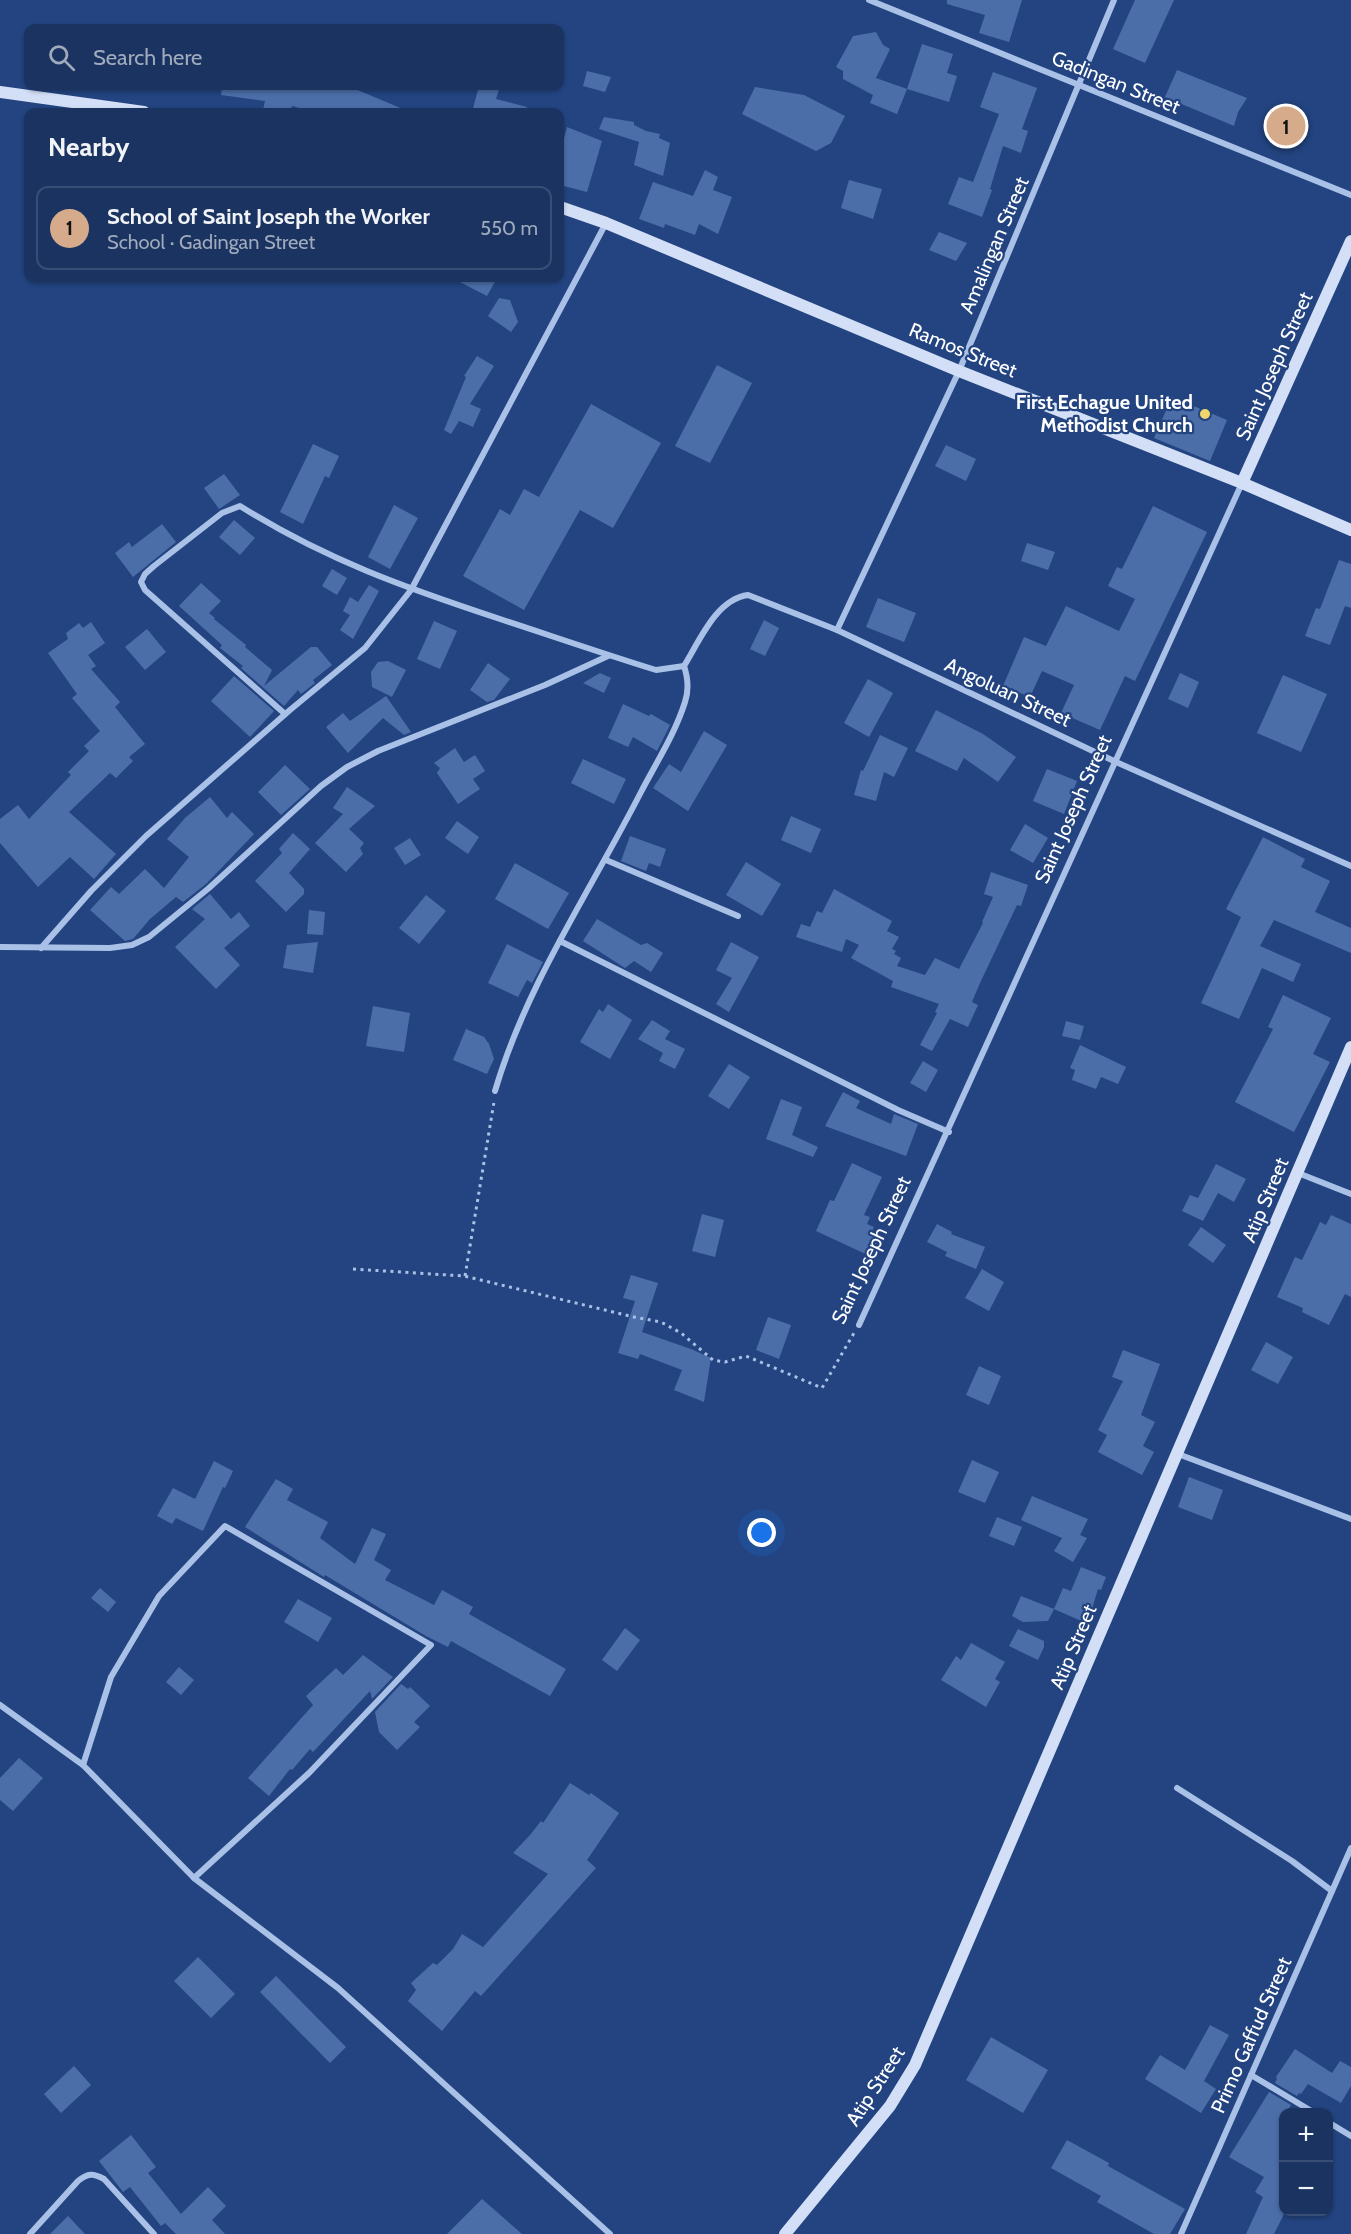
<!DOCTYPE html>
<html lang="en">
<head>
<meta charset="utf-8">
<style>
	body { margin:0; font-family:Cabin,sans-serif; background:#273f69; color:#f1f3f6 }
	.controls { position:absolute; right:18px; bottom:18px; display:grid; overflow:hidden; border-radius:12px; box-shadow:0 2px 4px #0004 }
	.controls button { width:54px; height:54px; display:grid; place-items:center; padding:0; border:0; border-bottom:2px solid #384e75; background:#1a3360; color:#f1f3f6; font:30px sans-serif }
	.you { position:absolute; left:762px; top:1533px; width:21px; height:21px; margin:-15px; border:4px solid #fff; border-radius:50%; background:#1a73e8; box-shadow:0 0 0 9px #1a73e833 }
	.badge { display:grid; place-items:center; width:39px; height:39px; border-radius:50%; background:#d6ab8b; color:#111; font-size:20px; font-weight:700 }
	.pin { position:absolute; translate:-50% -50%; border:3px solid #fff; box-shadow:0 2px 6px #0006 }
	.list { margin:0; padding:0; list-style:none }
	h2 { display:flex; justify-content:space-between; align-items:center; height:78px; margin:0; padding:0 24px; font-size:26px }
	h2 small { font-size:20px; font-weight:400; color:#9faabd }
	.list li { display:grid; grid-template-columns:39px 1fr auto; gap:18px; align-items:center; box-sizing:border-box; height:84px; margin:0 12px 12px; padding:0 12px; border:2px solid #384e75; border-radius:12px }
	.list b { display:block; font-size:22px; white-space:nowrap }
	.list p { margin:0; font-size:20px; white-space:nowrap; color:#9faabd }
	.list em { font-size:20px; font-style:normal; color:#9faabd }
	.icon { flex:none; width:33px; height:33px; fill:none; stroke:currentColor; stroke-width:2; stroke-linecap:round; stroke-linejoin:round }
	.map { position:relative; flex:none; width:1351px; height:2234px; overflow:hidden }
	.search { position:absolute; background:#1a3360; box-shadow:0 2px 4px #0004; left:24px; top:24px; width:540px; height:66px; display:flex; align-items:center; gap:15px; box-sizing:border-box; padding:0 21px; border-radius:12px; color:#9faabd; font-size:22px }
	.panel { position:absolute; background:#1a3360; box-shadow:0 2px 4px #0004; left:24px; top:108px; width:540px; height:174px; border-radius:12px }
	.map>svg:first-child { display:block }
	.building { fill:#4b6ea8 }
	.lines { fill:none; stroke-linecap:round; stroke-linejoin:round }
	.path { stroke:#a9c0e7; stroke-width:3; stroke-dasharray:3 4.5; stroke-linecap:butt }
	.street { stroke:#a9c0e7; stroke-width:6 }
	.secondary { stroke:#d3dff6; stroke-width:12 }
	.poi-dot { fill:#f1d66c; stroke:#234480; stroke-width:2 }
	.labels { text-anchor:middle; stroke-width:4.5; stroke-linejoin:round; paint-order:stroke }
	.street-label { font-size:20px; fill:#fff; stroke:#234480 }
	.poi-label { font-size:20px; font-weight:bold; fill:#fff; stroke:#234480; text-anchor:end }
</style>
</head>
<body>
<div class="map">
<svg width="1351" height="2234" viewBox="0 0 1351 2234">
	<rect width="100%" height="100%" fill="#234480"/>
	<g class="building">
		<polygon points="947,0 1022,0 1009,42 979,33 985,15 947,4"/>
		<polygon points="1135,0 1174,0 1145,63 1113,49"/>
		<polygon points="876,32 883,45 890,49 876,78 907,89 897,114 870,103 873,95 843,79 843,71 836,67 853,36"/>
		<polygon points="922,44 953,54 947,73 957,76 949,102 907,89"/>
		<polygon points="1177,70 1247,98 1238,112 1234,126 1165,97"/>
		<polygon points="587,71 611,77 605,92 583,86"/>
		<polygon points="993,72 1037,88 1022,129 1028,131 1021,153 1003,146 990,189 992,190 982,217 948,204 959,177 973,182 999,114 980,107"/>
		<polygon points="222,86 348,86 410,112 315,112 292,106 290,112 270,112 263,110 265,101 221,95"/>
		<polygon points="479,86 500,86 496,99 527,107 526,112 472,112"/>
		<polygon points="755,87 804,95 845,116 831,143 816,151 742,114"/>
		<polygon points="604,117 634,122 634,125 646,131 660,134 659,138 670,143 663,176 634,165 639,142 599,129"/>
		<polygon points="567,127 602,141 587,192 560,185 560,153"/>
		<polygon points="705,170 718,177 713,190 732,197 718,234 699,224 695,235 665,224 664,228 639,219 653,182 693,196"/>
		<polygon points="849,180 882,189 873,219 841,208"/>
		<polygon points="939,232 967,243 956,261 929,250"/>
		<polygon points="452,278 497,278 487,296"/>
		<polygon points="499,298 510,300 518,322 511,332 488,316"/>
		<polygon points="477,356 494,366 470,404 481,409 473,427 459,421 451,434 444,430 466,377 464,376"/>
		<polygon points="717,365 752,383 710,463 675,446"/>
		<polygon points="1172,397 1227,420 1210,461 1154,438"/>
		<polygon points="591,404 661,443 613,528 580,510 524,610 463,576 500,509 510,515 524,489 539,497"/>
		<polygon points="313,444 339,456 329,478 325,476 303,524 280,512"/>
		<polygon points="946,445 976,459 966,481 935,466"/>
		<polygon points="224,474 240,495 219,509 204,488"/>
		<polygon points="394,505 418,518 390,569 368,557"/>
		<polygon points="1153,506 1207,532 1135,681 1125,676 1100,730 1061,713 1074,685 1042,671 1030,697 1003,686 1024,637 1046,646 1066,606 1119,631 1135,599 1108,586 1117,567 1122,569"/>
		<polygon points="234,520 255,538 240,555 219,537"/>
		<polygon points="162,524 176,542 133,577 115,553 129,542 132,547"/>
		<polygon points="1027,543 1055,552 1048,570 1021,561"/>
		<polygon points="1339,560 1351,564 1351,608 1345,606 1330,645 1305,636 1316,608 1320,609"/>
		<polygon points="332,569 347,578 337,595 322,586"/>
		<polygon points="201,583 221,601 209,613 215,618 214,619 246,645 245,647 272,670 264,686 311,647 317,647 332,665 313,680 315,683 301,694 298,690 284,706 241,668 243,666 220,648 222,645 179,606"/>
		<polygon points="369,585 379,591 353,639 340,630 350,615 343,611 350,597 358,602"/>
		<polygon points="878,598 916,613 904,642 866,627"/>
		<polygon points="764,620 779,628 765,656 750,649"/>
		<polygon points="434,621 457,631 440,669 417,659"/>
		<polygon points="91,622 105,643 88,655 96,666 91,669 120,702 115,707 145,744 129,757 133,761 116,778 110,773 69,812 116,854 94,879 70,857 38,887 0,843 0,819 18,805 29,819 71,775 68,772 89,751 84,746 100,731 72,698 77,694 48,653 68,639 66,633 79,623 83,628"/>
		<polygon points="147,629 166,652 145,670 125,647"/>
		<polygon points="388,661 406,670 392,697 372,687 371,672 378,662"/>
		<polygon points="488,663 510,679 494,700 487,702 470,690"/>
		<polygon points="600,673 611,678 604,693 583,683"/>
		<polygon points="1180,673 1199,682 1188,708 1168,699"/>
		<polygon points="1283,675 1327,694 1301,752 1257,733"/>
		<polygon points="234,676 274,711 250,737 211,701"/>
		<polygon points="868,679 893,693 869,737 844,723"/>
		<polygon points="386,696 411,732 404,735 383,718 348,753 326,727 343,713 350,721"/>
		<polygon points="623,704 649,716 651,714 670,725 657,751 633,737 628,747 608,738"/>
		<polygon points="936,710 983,734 1016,757 998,782 964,758 957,771 915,751"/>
		<polygon points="704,731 727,745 688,811 653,788 669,764 681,772"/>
		<polygon points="880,735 908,748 894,777 884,772 876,801 854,795 861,770 863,771"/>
		<polygon points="455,748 464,762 475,755 485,771 473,779 480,789 458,804 437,773 440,768 434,763"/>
		<polygon points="583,759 626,779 614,804 571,783"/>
		<polygon points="285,765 310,789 281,815 258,792"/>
		<polygon points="1047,769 1077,781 1064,814 1033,801"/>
		<polygon points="347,787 375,806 349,829 364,843 360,848 363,854 346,872 315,843 343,814 333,808"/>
		<polygon points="210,797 227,818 232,812 254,834 206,884 183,902 176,897 150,919 133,939 125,941 90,910 111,887 119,894 145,869 164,888 189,857 167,839 185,818"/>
		<polygon points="791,816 821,829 811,853 781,840"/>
		<polygon points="457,821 479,837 468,854 445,838"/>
		<polygon points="1025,824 1048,838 1033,863 1010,850"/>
		<polygon points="293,833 310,849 289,873 304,889 304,894 286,912 255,881 282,853 279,849"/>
		<polygon points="630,836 666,849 660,867 649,863 646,871 621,861"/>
		<polygon points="1263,837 1305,859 1301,867 1330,881 1315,912 1351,928 1351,953 1274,920 1260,946 1301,964 1293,982 1262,968 1239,1019 1201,1003 1241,917 1226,909"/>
		<polygon points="410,838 421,855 405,865 394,848"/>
		<polygon points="746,862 781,884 762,916 726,895"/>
		<polygon points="515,863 569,893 548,929 495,899"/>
		<polygon points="991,872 1028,885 1021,906 1017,905 980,983 972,1002 978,1005 968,1027 950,1019 932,1051 920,1045 937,1013 935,1012 939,1004 891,987 893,981 851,958 859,945 846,939 842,952 796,937 801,924 810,927 817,911 822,913 834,889 892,921 887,931 899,937 892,949 896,951 894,954 901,958 897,966 925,975 935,958 959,969 983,923 982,922 993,897 984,894"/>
		<polygon points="210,894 231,919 239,912 250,926 224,948 240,965 216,989 175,947 205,919 192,909"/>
		<polygon points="426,895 446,911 419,944 399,928"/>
		<polygon points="309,910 325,912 323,935 307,934"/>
		<polygon points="597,919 641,945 647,943 663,953 651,972 634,961 625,968 583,941"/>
		<polygon points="318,942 313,973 283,968 287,945"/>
		<polygon points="731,942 759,957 729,1012 716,1004 732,978 716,970"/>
		<polygon points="507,944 543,962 532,983 527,980 518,997 488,983"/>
		<polygon points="1283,995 1331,1018 1313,1054 1330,1062 1294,1132 1235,1102 1273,1029 1268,1027"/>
		<polygon points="608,1004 632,1020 610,1059 580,1042 599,1009 603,1012"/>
		<polygon points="373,1006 410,1013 404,1052 366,1046"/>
		<polygon points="652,1020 670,1031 665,1039 685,1049 675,1069 659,1061 663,1053 638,1039"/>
		<polygon points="1066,1021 1084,1026 1080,1040 1062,1036"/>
		<polygon points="466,1029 484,1037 489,1044 494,1059 487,1074 453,1060"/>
		<polygon points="1080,1045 1126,1067 1118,1084 1101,1077 1096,1089 1072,1080 1075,1070 1070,1068"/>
		<polygon points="923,1061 938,1070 926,1092 910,1083"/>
		<polygon points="729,1064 750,1077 729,1109 708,1096"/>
		<polygon points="843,1092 860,1101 856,1108 891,1124 894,1114 918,1124 906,1156 825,1126"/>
		<polygon points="781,1099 802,1107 792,1135 818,1147 813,1157 766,1139"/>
		<polygon points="852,1163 882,1177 864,1215 870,1217 867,1224 874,1227 870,1235 878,1238 872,1257 816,1231 830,1200 834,1201"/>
		<polygon points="1216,1164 1246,1179 1234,1202 1218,1193 1203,1221 1182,1211 1190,1195 1198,1198"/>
		<polygon points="702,1214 724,1220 715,1257 692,1251"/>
		<polygon points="1331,1215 1351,1224 1351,1297 1345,1294 1329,1325 1302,1312 1303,1308 1277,1297 1295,1257 1302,1260 1320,1222 1326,1225"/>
		<polygon points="937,1224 952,1232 951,1234 985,1247 976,1269 945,1256 947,1252 927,1242"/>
		<polygon points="1201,1227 1226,1245 1213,1263 1188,1245"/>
		<polygon points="982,1269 1004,1282 989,1311 965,1298"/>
		<polygon points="631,1275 658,1283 642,1332 691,1349 711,1358 704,1402 674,1390 682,1370 640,1354 638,1359 618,1353 635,1301 623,1298"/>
		<polygon points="768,1317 791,1325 779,1359 756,1350"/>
		<polygon points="1266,1342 1293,1357 1278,1384 1251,1370"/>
		<polygon points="1123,1350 1160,1364 1141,1415 1155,1422 1143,1446 1154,1452 1142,1475 1098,1452 1107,1435 1098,1430 1123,1381 1112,1377"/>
		<polygon points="979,1366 1001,1376 989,1405 966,1395"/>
		<polygon points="972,1460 999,1472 985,1503 958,1492"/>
		<polygon points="214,1461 233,1471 225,1488 223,1487 203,1531 176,1518 172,1524 157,1516 173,1488 195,1499"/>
		<polygon points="1189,1477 1223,1490 1212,1520 1178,1507"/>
		<polygon points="276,1479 293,1489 287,1500 328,1522 320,1538 355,1564 372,1528 386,1534 374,1560 391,1570 385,1580 434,1605 442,1590 473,1607 469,1614 566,1669 550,1696 451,1641 448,1647 426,1636 325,1575 324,1577 245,1527"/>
		<polygon points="1032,1496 1088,1519 1080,1535 1087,1538 1073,1562 1054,1551 1062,1538 1021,1520"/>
		<polygon points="997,1517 1022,1527 1014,1546 989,1536"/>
		<polygon points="1081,1567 1106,1577 1101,1590 1098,1589 1089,1619 1079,1620 1054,1609 1063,1588 1071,1591"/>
		<polygon points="100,1588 116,1602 108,1612 91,1598"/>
		<polygon points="1021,1596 1054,1609 1048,1621 1023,1622 1012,1616"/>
		<polygon points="298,1599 332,1618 318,1642 284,1622"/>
		<polygon points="625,1628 640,1640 617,1671 602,1660"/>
		<polygon points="1018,1629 1044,1641 1044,1647 1038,1660 1009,1646"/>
		<polygon points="971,1643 1005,1662 995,1679 1000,1682 986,1707 941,1680 956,1656 961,1660"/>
		<polygon points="363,1655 393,1677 372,1699 370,1691 313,1752 310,1749 292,1770 290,1769 269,1796 248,1778 313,1705 306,1696 336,1668 343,1675"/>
		<polygon points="179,1667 194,1680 181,1695 166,1682"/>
		<polygon points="401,1684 408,1689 410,1687 430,1706 414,1722 420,1727 397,1750 379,1732 375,1712"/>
		<polygon points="19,1758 43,1778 13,1811 0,1800 0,1778"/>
		<polygon points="570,1783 589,1795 591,1793 619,1813 587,1860 596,1868 481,1996 475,1991 442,2031 408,2001 416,1990 411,1983 433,1963 437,1965 453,1949 462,1934 483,1947 548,1874 513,1853 530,1835 541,1821 543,1823"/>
		<polygon points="198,1957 235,1994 211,2018 174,1981"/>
		<polygon points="276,1976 346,2047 330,2063 260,1992"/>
		<polygon points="1210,2025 1229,2035 1204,2081 1216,2089 1201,2113 1145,2079 1160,2055 1185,2070"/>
		<polygon points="991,2037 1048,2070 1023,2113 966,2080"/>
		<polygon points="1295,2049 1332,2073 1340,2061 1351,2067 1351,2086 1341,2103 1308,2084 1301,2094 1299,2093 1297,2096 1275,2083 1277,2079 1276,2077"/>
		<polygon points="74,2066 91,2085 61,2113 44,2094"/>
		<polygon points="1269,2092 1291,2105 1287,2112 1284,2112 1284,2214 1274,2234 1246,2234 1263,2197 1255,2192 1264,2177 1229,2157"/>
		<polygon points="131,2135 156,2167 148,2173 181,2214 208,2187 226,2206 212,2220 225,2234 176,2234 165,2223 161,2226 130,2187 123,2192 99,2161"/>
		<polygon points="1067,2140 1109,2163 1108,2166 1185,2209 1170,2234 1154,2234 1097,2202 1101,2196 1051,2168"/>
		<polygon points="482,2199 522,2234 447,2234"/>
		<polygon points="68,2216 85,2234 50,2234"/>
	</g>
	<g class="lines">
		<g class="path">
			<polyline points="353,1269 464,1276 634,1317 661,1322 681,1333 713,1360 725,1362 746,1356 822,1388 854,1333"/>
			<polyline points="465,1276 494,1102"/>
		</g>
		<g class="street">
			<polyline points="869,0 1351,195"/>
			<polyline points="837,630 959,371 1114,0"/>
			<path d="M285,714L145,590L141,582L145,574L154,566L222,513L240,506C324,559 406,588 500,619C552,636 604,654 656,670L684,666C699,642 716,599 748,595L837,630L1116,762L1351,866"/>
			<polyline points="606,860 738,916"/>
			<polyline points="560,941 898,1110 949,1132"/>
			<polyline points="0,947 110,948 132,945 149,937 209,888 321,786 347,767 378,751 545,685 608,656"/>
			<polyline points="41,948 91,891 146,836 290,710 365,648 411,590 606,223"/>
			<path d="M495,1091C526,985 591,890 641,792C656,763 675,734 685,702C689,690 688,678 684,666"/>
			<polyline points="1298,1173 1351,1194"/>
			<polyline points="859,1325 1242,483"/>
			<polyline points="1178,1454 1351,1519"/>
			<polyline points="0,1705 83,1765 194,1878 338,1988 610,2234"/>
			<polyline points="83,1765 111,1677 159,1596 225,1526 431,1645 309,1773 194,1878"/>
			<polyline points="1177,1788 1292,1861 1332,1891"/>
			<polyline points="1251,2075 1313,2112"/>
			<polyline points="1328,2122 1351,2136"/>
			<path d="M30,2234L78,2181C88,2173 93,2173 104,2179L154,2234"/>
			<polyline points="1181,2234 1351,1848"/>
		</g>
		<g class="secondary">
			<polyline points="0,92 144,112"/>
			<polyline points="560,207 606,223 959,371 1242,483 1351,530"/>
			<polyline points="1242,483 1351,241"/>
			<polyline points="785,2234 890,2106 915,2065 1351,1047"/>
		</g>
	</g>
	<circle class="poi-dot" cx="1205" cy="414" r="6"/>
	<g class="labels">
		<g class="street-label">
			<text transform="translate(1116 82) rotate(22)" y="7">Gadingan Street</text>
			<text transform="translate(994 245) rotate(-67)" y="7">Amalingan Street</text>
			<text transform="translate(963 350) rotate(22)" y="7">Ramos Street</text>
			<text transform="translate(1274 366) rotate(-66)" y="7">Saint Joseph Street</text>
			<text transform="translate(1008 692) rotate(25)" y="7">Angoluan Street</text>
			<text transform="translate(1073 809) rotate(-66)" y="7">Saint Joseph Street</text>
			<text transform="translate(1265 1200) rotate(-67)" y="7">Atip Street</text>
			<text transform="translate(871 1250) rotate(-65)" y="7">Saint Joseph Street</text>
			<text transform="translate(1073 1647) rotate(-67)" y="7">Atip Street</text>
			<text transform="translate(1251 2035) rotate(-66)" y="7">Primo Gaffud Street</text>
			<text transform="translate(875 2086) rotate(-57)" y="7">Atip Street</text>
		</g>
		<g class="poi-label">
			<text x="1193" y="409">First Echague United<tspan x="1193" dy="23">Methodist Church</tspan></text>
		</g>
	</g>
</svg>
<div class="controls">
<button>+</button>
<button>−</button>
</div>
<div class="you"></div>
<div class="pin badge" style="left:1286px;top:126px">1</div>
<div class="search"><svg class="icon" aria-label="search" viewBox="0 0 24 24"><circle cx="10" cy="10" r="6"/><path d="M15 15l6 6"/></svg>Search here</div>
<section class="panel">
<h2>Nearby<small></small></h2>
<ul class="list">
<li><span class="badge">1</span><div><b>School of Saint Joseph the Worker</b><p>School · Gadingan Street</p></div><em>550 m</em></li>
</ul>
</section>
</div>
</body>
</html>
